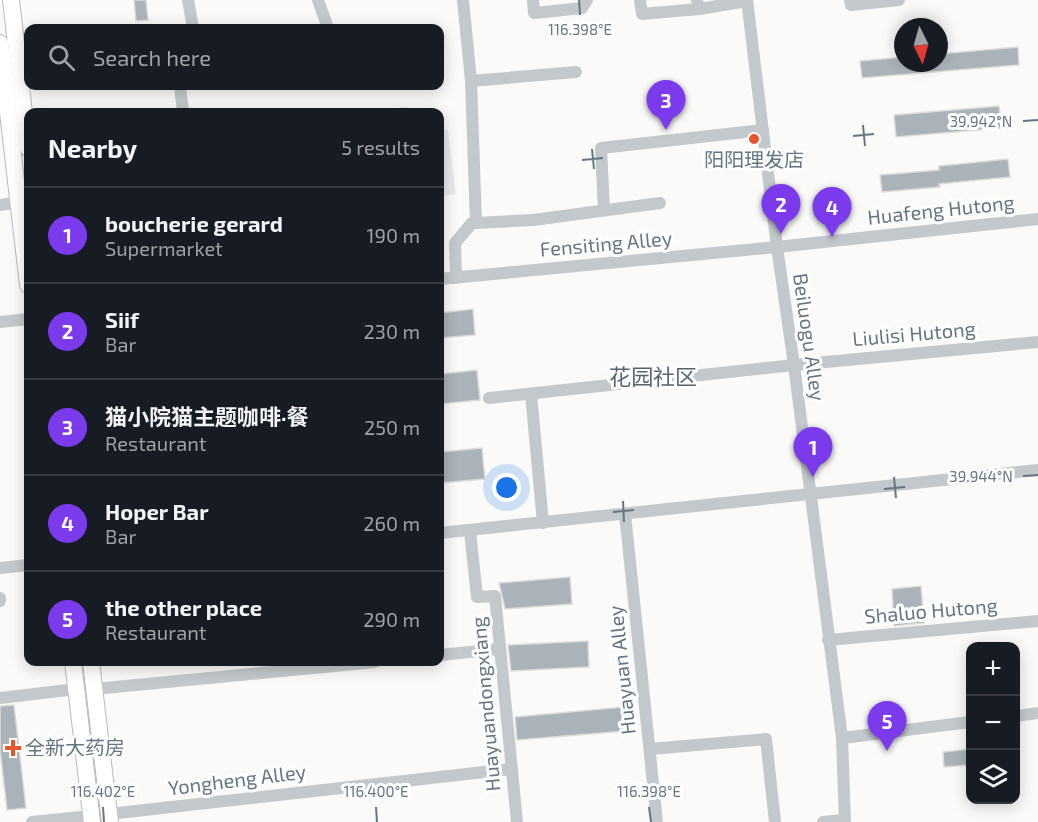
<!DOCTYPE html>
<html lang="en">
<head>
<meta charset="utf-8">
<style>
	body { margin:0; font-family:"Exo 2","Noto Sans SC",sans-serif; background:#242831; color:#f1f3f6 }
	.controls { position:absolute; right:18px; bottom:18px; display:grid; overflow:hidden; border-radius:12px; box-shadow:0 3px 15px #0003 }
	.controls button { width:54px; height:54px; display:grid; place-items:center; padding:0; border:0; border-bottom:2px solid #363941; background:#171b24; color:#f1f3f6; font:30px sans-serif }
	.compass { position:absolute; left:894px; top:18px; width:54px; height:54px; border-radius:50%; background:#171b24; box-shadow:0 3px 15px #0003; rotate:175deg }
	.you { position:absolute; left:507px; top:488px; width:21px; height:21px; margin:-15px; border:4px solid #fff; border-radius:50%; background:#1a73e8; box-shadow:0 0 0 9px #1a73e833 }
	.badge { display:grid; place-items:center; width:39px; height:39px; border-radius:50%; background:#7c3aed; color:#fff; font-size:20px; font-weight:700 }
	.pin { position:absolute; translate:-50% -50px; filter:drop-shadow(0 2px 3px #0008) }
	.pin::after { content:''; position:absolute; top:32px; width:21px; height:18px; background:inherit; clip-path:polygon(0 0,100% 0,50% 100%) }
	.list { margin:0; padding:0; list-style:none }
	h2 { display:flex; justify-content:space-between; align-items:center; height:78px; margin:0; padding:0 24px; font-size:26px }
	h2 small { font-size:20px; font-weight:400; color:#9ea1a6 }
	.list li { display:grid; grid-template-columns:39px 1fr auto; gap:18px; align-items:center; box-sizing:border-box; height:96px; padding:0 24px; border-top:2px solid #363941 }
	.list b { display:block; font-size:22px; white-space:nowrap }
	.list p { margin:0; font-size:20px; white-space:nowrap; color:#9ea1a6 }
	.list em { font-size:20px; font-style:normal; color:#9ea1a6 }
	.icon { flex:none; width:33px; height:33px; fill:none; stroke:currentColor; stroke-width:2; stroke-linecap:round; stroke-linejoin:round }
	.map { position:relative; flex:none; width:1038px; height:822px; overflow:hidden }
	.search { position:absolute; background:#171b24; box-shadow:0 3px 15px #0003; left:24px; top:24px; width:420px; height:66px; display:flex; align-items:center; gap:15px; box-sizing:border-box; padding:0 21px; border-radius:12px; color:#9ea1a6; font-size:22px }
	.panel { position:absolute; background:#171b24; box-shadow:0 3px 15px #0003; left:24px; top:108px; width:420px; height:558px; border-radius:12px }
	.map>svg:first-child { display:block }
	.built { fill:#e8e9e9 }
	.building { fill:#aab3b9; stroke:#dcdcda; stroke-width:1.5 }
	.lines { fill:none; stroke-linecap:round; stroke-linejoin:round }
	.major-casing { stroke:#b5babe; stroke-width:18 }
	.minor { stroke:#c3c8cc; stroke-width:12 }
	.major { stroke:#fff; stroke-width:16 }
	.ticks { fill:none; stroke:#657683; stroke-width:2 }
	.poi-dot { fill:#e4572e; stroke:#fff; stroke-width:2 }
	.labels { text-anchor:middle; stroke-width:6; stroke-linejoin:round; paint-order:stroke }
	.poi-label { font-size:20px; fill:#657683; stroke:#fff }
	.street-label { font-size:20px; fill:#657683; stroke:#fff }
	.quarter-label { font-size:22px; fill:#57646e; stroke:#fff }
	.ticks-label { font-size:15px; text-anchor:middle; fill:#657683; stroke:#fff; stroke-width:6; stroke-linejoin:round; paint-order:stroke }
</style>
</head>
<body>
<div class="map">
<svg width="1038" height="822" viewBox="0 0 1038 822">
	<rect width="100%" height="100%" fill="#fafaf8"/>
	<g class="built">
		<polygon points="407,107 408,112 367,112 366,111"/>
		<polygon points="448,130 456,194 440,196 440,131"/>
	</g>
	<g class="building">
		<polygon points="134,0 146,0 148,20 136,21"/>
		<polygon points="1018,47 1019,65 862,78 860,61 903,57 903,63 939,63 939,54"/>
		<polygon points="999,106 1001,128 896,137 894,115"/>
		<polygon points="1008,159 1010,177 939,184 940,187 882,192 880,175 939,170 939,166"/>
		<polygon points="473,309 475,335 440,338 440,313"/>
		<polygon points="477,370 480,400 440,404 440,374"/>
		<polygon points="482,448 485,479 440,483 440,452"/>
		<polygon points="570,577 572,604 505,609 499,583"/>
		<polygon points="921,586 924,623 894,626 892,589"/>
		<polygon points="588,641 589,667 511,671 508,645"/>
		<polygon points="14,705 26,808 7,810 0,750 0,706"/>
		<polygon points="624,707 626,731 517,740 515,717"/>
		<polygon points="970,749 970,765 944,767 943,752"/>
	</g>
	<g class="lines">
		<defs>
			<g id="major">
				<polyline points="11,0 28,148"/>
				<polyline points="0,43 28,285"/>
				<polyline points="73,662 92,822"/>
				<polyline points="91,662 110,822"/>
			</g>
		</defs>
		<use href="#major" class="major-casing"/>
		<g class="minor">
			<polyline points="188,0 193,28"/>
			<polyline points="318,0 328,28"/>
			<polyline points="533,0 534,13 582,8 587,0"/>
			<polyline points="640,0 642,14 699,9"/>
			<polyline points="697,0 699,9 747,1"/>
			<polyline points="747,0 777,247 794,365 842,738 845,822"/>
			<polyline points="850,0 851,5 899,0"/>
			<polyline points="471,81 576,72"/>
			<polyline points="180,86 183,112"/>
			<polyline points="0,205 19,202"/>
			<polyline points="604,210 601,148 763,130"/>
			<polyline points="476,223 533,220 660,203"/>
			<polyline points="456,278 455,243 472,223 476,223 471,81 463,0"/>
			<polyline points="440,279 777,247 1038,219"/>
			<polyline points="0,322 28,319"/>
			<polyline points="531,394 543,523"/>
			<polyline points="489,398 794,365 1038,342"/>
			<polyline points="625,514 657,822"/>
			<polyline points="470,531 477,597 495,596 517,822"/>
			<polyline points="440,533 1038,470"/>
			<polyline points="0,568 28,565"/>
			<polyline points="0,598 0,601"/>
			<polyline points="828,640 1038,621"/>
			<polyline points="440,655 500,649"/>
			<polyline points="94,689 375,662"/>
			<polyline points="0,698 76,689"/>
			<polyline points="1016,716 1038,713"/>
			<polyline points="842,738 970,722"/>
			<polyline points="650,749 766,739 775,822"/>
			<polyline points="109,814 511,769"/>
			<polyline points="32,822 91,816"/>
			<polyline points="823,822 844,820"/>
		</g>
		<use href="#major" class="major"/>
	</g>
	<path class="ticks" d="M579,0L580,15M1023,121L1038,120M863,125L865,146M853,136L874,134M592,149L594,169M582,160L603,158M1023,476L1038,475M894,477L896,498M884,489L905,487M623,501L624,522M613,512L634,510M103,807L104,822M376,807L377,822M649,807L651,822"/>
	<g class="poi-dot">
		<circle cx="754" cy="139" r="6"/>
		<path d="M10 739h6v6h6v6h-6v6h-6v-6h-6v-6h6z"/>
	</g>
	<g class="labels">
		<g class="poi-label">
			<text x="754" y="167">阳阳理发店</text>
			<text x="25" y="755" text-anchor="start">全新大药房</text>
		</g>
		<g class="street-label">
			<text transform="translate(941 210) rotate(-6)" y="7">Huafeng Hutong</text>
			<text transform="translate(606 244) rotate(-5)" y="7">Fensiting Alley</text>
			<text transform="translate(914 334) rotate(-5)" y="7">Liulisi Hutong</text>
			<text transform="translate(809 337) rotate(82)" y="7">Beiluogu Alley</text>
			<text transform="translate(931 611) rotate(-5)" y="7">Shaluo Hutong</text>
			<text transform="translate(622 670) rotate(-96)" y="7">Huayuan Alley</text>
			<text transform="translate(486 704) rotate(-95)" y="7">Huayuandongxiang</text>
			<text transform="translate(237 780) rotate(-7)" y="7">Yongheng Alley</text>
		</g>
		<g class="quarter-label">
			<text x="653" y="385">花园社区</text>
		</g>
	</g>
	<g class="ticks-label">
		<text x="580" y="35">116.398°E</text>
		<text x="981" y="127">39.942°N</text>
		<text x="981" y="482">39.944°N</text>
		<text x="103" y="797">116.402°E</text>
		<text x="376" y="797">116.400°E</text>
		<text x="649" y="797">116.398°E</text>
	</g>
</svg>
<div class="controls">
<button>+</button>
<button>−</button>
<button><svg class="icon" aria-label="layers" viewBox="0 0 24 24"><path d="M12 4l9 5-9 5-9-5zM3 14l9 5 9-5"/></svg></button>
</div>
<svg class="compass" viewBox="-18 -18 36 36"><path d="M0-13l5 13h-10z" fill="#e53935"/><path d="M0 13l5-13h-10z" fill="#9ea1a6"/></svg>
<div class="you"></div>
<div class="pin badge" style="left:813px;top:477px">1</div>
<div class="pin badge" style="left:781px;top:234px">2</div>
<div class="pin badge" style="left:666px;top:130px">3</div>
<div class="pin badge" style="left:832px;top:237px">4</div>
<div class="pin badge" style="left:887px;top:751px">5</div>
<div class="search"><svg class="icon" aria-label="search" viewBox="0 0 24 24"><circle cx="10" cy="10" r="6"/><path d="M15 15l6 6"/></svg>Search here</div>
<section class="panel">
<h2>Nearby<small>5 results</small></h2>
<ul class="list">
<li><span class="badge">1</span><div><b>boucherie gerard</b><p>Supermarket</p></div><em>190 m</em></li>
<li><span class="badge">2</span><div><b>Siif</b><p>Bar</p></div><em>230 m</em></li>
<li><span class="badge">3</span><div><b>猫小院猫主题咖啡·餐</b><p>Restaurant</p></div><em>250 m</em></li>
<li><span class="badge">4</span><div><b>Hoper Bar</b><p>Bar</p></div><em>260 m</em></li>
<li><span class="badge">5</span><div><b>the other place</b><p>Restaurant</p></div><em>290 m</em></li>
</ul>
</section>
</div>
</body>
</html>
